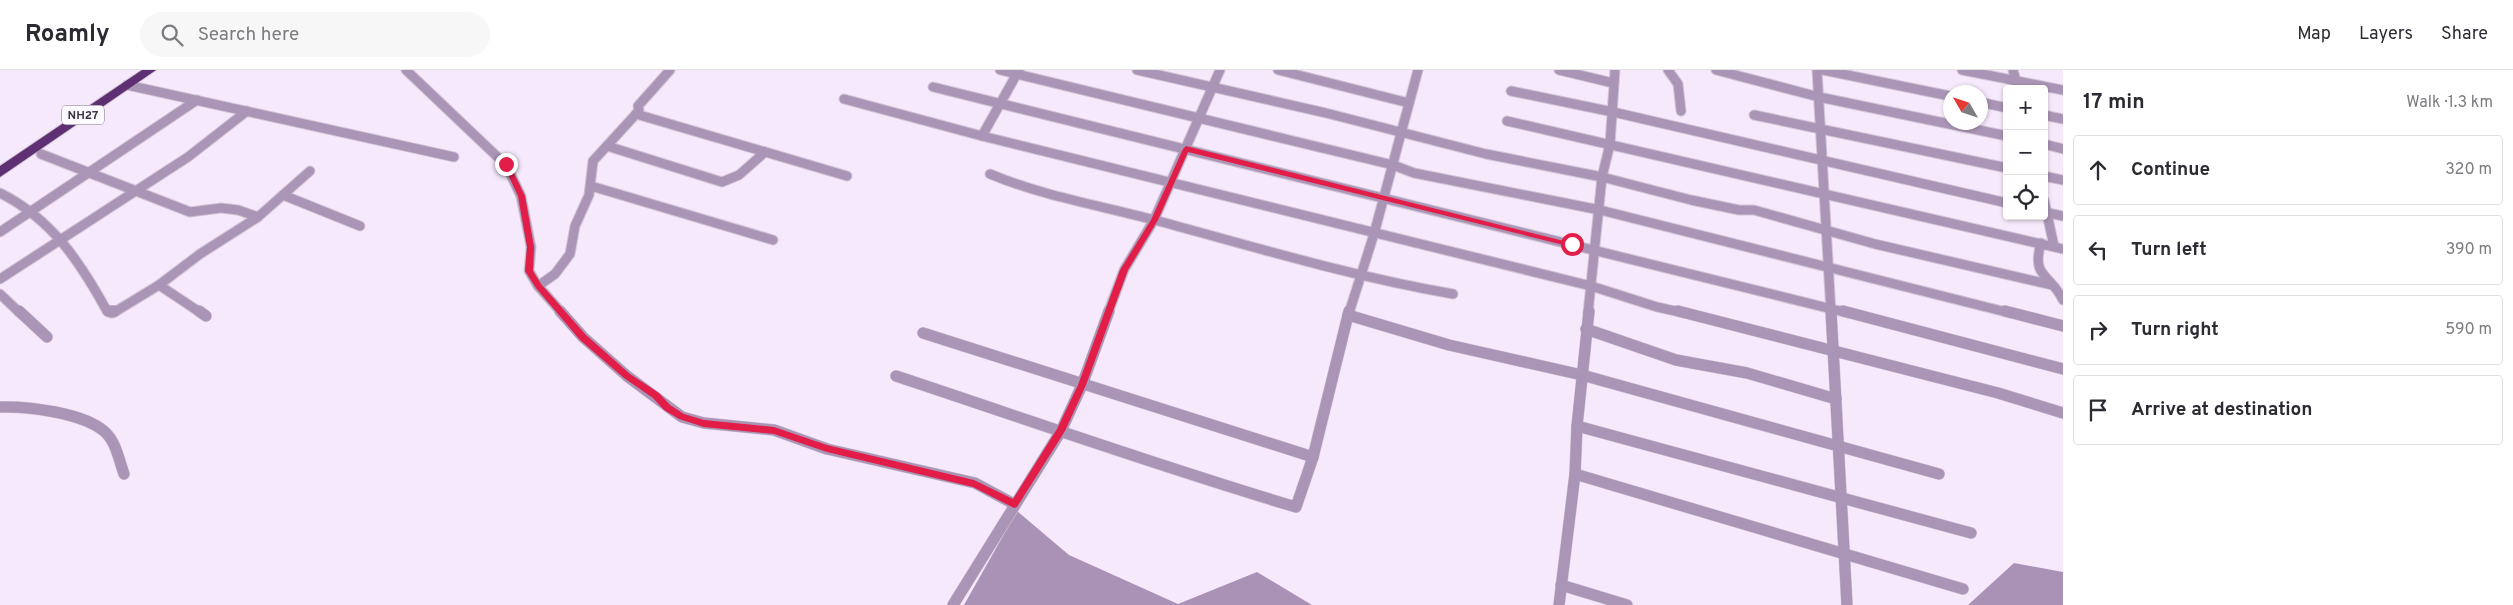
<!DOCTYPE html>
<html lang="en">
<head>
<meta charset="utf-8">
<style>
	body { margin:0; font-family:Overpass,sans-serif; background:#f7f7f7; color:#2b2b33 }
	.controls { position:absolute; right:15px; top:15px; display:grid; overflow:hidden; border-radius:5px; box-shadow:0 1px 4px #0004 }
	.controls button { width:45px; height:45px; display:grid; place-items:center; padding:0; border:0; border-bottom:1px solid #e1e1e2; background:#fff; color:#2b2b33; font:25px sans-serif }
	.compass { position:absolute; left:1943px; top:15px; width:45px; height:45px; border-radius:50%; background:#fff; box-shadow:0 1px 4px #0004; rotate:309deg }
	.stop { position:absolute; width:15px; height:15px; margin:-11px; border:4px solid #e11d48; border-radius:50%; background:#fff }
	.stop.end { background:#e11d48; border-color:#fff; box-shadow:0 1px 5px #0008 }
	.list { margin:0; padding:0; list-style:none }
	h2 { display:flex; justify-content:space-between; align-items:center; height:65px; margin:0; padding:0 20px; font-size:21px }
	h2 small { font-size:16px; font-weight:400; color:#7c7c81 }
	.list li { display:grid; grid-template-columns:32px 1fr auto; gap:15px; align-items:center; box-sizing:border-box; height:70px; margin:0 10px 10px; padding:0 10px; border:1px solid #e1e1e2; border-radius:5px }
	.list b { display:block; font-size:19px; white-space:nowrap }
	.list em { font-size:16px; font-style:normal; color:#7c7c81 }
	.icon { flex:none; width:28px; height:28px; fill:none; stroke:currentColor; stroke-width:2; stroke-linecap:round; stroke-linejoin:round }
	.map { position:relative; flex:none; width:2063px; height:535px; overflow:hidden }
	header { display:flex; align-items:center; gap:30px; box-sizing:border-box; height:70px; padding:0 25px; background:#fff; border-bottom:1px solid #e1e1e2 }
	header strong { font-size:24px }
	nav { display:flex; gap:28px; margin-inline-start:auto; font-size:18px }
	.search { width:350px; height:45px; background:#f7f7f7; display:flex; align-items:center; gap:12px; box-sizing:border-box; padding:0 18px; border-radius:28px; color:#7c7c81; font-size:19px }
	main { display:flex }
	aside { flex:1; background:#fff }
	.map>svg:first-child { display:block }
	.water { fill:#aa92b6 }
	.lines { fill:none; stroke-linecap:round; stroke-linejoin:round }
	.street-far1-casing { stroke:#d1c5d6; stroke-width:11 }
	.street-casing { stroke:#d1c5d6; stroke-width:12 }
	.highway-casing { stroke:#d1c5d6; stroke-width:2 }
	.street-far1 { stroke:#ab95b6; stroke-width:9 }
	.street { stroke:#ab95b6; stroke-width:11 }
	.highway { fill:#5e2f72; fill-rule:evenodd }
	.route { fill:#e11d48 }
	.labels { text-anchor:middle; stroke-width:4.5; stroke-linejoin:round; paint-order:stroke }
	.shield { fill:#fdfaff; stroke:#777179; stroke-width:1 }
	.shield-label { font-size:12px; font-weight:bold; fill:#3d3640 }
</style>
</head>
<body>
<header>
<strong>Roamly</strong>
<div class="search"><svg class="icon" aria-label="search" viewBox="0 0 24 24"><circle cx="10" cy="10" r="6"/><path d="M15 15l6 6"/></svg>Search here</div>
<nav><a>Map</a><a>Layers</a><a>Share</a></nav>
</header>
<main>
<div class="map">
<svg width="2063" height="535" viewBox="0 0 2063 535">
	<rect width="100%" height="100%" fill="#f6e9fc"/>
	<g class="water">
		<polygon points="1017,441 1069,485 1178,534 1257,502 1312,535 964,535"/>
		<polygon points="2014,493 2063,502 2063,535 1968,535"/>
	</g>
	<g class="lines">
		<defs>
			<g id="street-far1">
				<polyline points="406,0 506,95 521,126 531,177 529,201 538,216 562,243"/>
				<polyline points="1000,0 1393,95 1414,103 1600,140 2010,243"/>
				<polyline points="1019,0 982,66 1591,216 1657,237 1684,243"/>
				<polyline points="1137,0 1326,43 1486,84 1602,107 1691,130 1739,140 1754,140 1875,174 2052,215"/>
				<polyline points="1278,0 1409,33"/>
				<polyline points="1559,0 1613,13"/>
				<polyline points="1668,0 1678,14 1681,41"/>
				<polyline points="1716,0 1819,27 2007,66"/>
				<polyline points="1817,0 1831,243"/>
				<polyline points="1823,0 1950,26"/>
				<polyline points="1962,0 2063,20"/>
				<polyline points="2013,0 2018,19"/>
				<polyline points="127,15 454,87"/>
				<polyline points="933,17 1848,243"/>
				<polyline points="1511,21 1613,42 2007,133"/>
				<polyline points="844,29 982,66"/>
				<polyline points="1980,32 2007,38"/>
				<polyline points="636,44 847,106"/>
				<polyline points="1754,45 2007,98"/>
				<polyline points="2044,45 2063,49"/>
				<polyline points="1507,51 2063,179"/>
				<polyline points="2044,74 2063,79"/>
				<polyline points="607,76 722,112 739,105 765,82"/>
				<polyline points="41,84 190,142 221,138 238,140 258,147"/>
				<path d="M990,104C1045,127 1104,136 1162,152C1258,178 1354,207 1453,224"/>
				<polyline points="2044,106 2063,110"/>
				<polyline points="591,116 773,170"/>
				<path d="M0,123C52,149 80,192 107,241L111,243"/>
				<polyline points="283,125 360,156"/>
				<polyline points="2044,130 2054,176"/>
				<polyline points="2044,142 2063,146"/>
				<polyline points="0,162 197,30"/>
				<path d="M2041,173C2031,208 2050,203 2063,230"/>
				<polyline points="0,209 188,87 247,41"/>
				<polyline points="159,215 201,243"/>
				<polyline points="538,216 555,204 570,184 575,156 589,125 593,91 636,44 639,40 638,36 670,0"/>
				<polyline points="0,224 20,243"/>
				<polyline points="113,243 159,215 200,184 258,147 310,101"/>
				<polyline points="1108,243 1124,200 1154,150 1220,0"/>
				<polyline points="1349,243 1374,164 1418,0"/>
				<polyline points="1588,243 1602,107 1610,74 1615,0"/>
			</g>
			<g id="street">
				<polyline points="19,241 47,267"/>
				<polyline points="108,241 115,241"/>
				<polyline points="199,241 206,246"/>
				<polyline points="560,241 583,267 627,306 682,347 704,353 774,360 827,379 975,413 1014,434"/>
				<polyline points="1678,241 1998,323 2063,343"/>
				<polyline points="1831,241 1847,535"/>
				<polyline points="1843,241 2063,299"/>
				<polyline points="2005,241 2063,256"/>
				<polyline points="1348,245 1449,275 1582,305 1939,404"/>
				<polyline points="1586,259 1676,290 1747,303 1836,329"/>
				<polyline points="923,263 1313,387"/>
				<path d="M896,306C1029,350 1161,397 1296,437L1313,387L1349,241"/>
				<path d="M0,337C28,336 84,343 105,362C116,372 119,390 124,404"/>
				<polyline points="1577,356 1971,463"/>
				<polyline points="1575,404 1963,519"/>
				<polyline points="1561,515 1627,535"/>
				<polyline points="953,535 1061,361 1082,315 1109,241"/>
				<polyline points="1559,535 1575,404 1577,356 1589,241"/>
			</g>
			<polygon id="highway" points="142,0 156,0 0,107 0,96"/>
		</defs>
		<use href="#street-far1" class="street-far1-casing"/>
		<use href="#street" class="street-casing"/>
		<use href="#highway" class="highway-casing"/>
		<use href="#street-far1" class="street-far1"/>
		<use href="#street" class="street"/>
		<use href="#highway" class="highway"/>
	</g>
	<polygon class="route" points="1186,76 1576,174 1572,177 1188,82 1158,150 1128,200 1086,315 1065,361 1017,437 1014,438 973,417 827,382 774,364 704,357 679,349 664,340 653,328 624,308 580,270 536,218 525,201 527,177 518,126 503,94 509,93 525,126 534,177 533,201 541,214 586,265 630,304 659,323 670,335 684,344 704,350 774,357 827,375 974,410 1013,429 1057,359 1078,315 1120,200 1151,150 1183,79"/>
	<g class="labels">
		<rect class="shield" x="62" y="35.5" width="42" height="19" rx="4"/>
		<g class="shield-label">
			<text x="83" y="49">NH27</text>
		</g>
	</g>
</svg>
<div class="controls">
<button>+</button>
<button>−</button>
<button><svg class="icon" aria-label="locate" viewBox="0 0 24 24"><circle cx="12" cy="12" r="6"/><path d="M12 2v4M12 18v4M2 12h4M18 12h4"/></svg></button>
</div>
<svg class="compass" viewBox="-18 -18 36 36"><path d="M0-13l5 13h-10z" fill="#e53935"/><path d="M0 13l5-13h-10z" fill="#7c7c81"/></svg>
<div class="stop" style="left:1572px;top:174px"></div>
<div class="stop end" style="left:506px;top:94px"></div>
</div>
<aside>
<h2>17 min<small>Walk · 1.3 km</small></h2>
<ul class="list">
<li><svg class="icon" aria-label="ahead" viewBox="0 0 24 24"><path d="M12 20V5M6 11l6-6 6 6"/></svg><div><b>Continue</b></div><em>320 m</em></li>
<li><svg class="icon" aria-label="left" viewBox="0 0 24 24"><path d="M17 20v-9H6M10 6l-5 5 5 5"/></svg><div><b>Turn left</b></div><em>390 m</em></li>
<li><svg class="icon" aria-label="right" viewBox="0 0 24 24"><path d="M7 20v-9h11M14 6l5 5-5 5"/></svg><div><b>Turn right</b></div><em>590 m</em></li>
<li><svg class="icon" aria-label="arrive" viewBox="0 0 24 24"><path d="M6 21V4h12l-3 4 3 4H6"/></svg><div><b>Arrive at destination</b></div></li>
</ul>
</aside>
</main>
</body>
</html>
